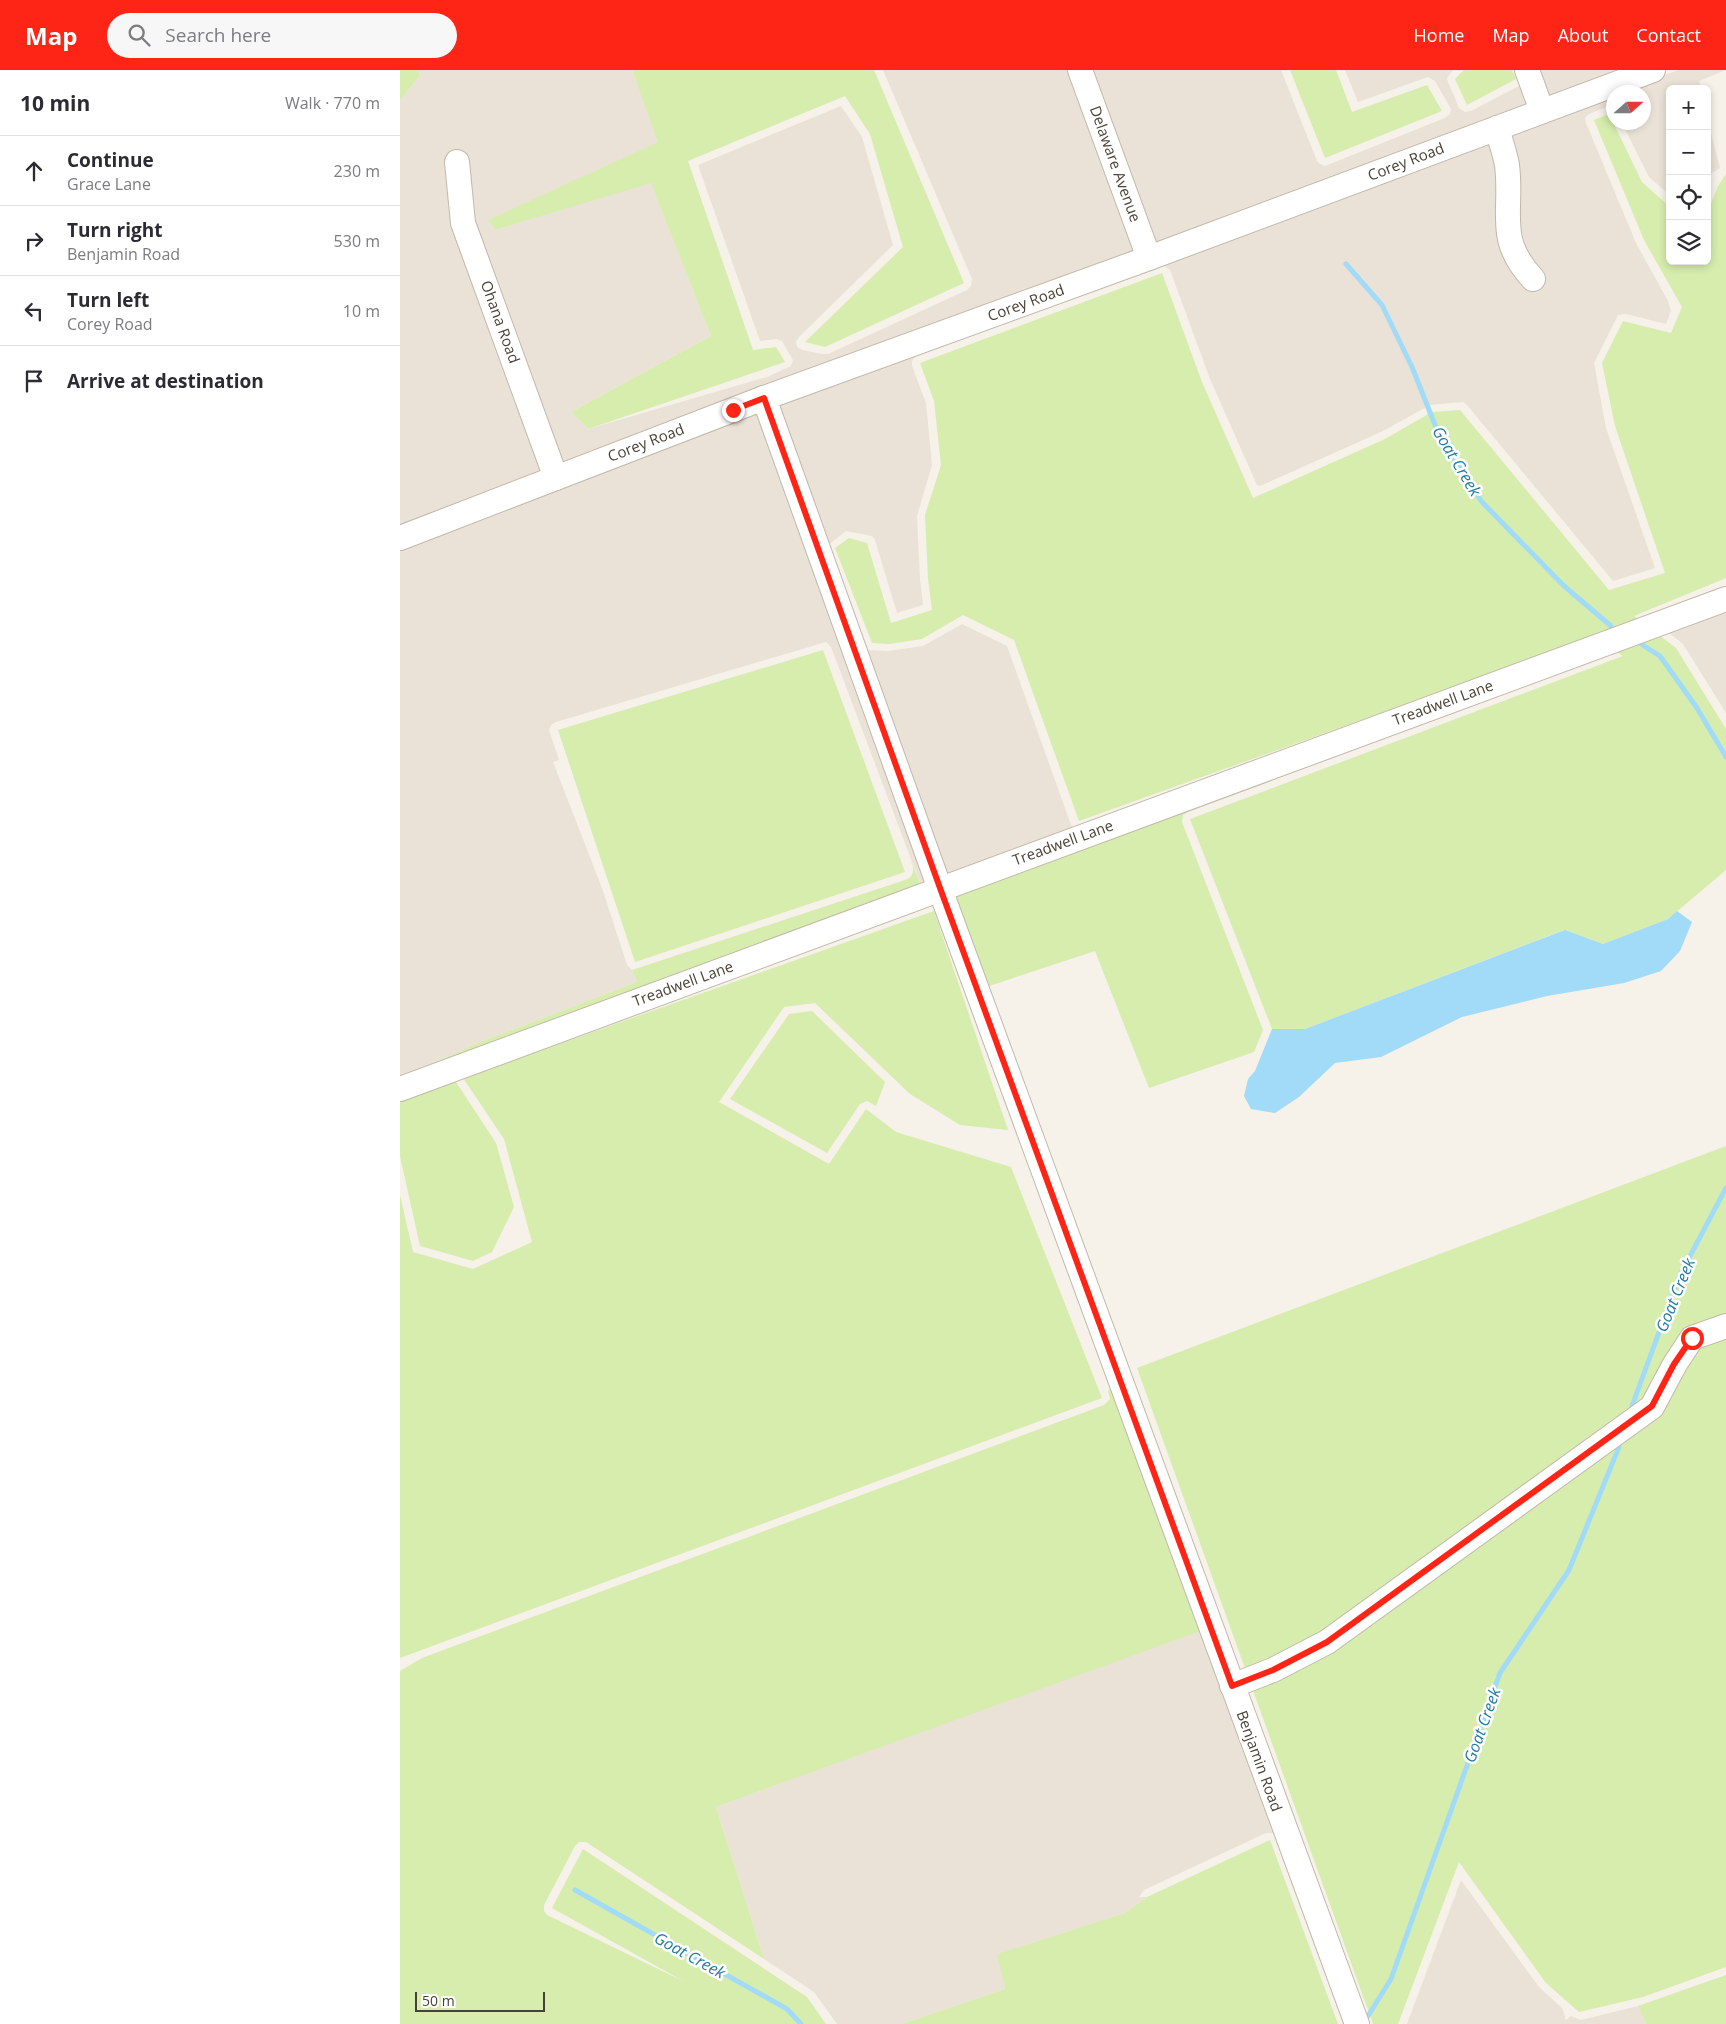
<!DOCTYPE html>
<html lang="en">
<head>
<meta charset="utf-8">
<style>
	body { margin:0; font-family:"Open Sans",sans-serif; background:#f7f7f7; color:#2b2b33 }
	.controls { position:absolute; right:15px; top:15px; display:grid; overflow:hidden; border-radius:8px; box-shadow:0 2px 8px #0003 }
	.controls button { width:45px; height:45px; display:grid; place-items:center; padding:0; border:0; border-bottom:1px solid #e1e1e2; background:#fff; color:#2b2b33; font:25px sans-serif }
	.compass { position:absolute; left:1206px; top:15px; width:45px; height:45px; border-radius:50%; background:#fff; box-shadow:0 2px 8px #0003; rotate:69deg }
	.scale { position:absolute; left:15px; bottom:12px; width:130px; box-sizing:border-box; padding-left:5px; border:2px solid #4a4136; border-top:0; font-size:14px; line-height:18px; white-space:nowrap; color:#4a4136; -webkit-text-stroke:4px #fff; paint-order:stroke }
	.stop { position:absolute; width:15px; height:15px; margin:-11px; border:4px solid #ff2516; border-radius:50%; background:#fff }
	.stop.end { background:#ff2516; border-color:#fff; box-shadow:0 1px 5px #0008 }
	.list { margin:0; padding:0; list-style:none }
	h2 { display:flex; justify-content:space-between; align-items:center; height:65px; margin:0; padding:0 20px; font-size:21px }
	h2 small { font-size:16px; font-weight:400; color:#7c7c81 }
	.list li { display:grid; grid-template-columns:32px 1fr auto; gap:15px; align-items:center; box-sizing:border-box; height:70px; padding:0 20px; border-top:1px solid #e1e1e2 }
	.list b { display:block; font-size:19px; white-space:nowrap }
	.list p { margin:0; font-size:16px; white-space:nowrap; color:#7c7c81 }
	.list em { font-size:16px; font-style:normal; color:#7c7c81 }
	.icon { flex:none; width:28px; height:28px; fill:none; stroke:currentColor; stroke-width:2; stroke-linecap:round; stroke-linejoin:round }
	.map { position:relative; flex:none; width:1326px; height:1954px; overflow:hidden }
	header { display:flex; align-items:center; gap:30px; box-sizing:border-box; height:70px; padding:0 25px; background:#ff2516; color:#fff }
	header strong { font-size:24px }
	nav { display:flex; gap:28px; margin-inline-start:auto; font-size:18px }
	.search { width:350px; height:45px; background:#f7f7f7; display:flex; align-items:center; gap:12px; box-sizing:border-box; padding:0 18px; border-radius:28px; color:#7c7c81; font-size:19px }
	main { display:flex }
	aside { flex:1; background:#fff }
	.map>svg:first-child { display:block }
	.residential { fill:#eae2d6 }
	.green { fill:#d6edae }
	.water { fill:#a1dbf7 }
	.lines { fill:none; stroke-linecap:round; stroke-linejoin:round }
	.stream { stroke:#a1dbf7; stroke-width:5 }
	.minor-casing { stroke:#c2b8aa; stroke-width:26 }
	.minor { stroke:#fff; stroke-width:24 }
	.route { stroke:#ff2516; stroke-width:6 }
	.labels { text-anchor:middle; stroke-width:5; stroke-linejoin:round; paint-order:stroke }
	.street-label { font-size:15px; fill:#4a4136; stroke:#fff }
	.water-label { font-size:16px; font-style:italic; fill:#227aa6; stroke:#fff }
</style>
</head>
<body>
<header>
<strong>Map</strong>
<div class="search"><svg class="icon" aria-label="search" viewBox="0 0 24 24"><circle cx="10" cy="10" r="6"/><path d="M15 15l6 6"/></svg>Search here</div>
<nav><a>Home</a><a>Map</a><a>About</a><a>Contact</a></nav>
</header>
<main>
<aside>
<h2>10 min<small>Walk · 770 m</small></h2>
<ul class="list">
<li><svg class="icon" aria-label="ahead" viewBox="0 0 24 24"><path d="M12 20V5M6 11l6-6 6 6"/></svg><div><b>Continue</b><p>Grace Lane</p></div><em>230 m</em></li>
<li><svg class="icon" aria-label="right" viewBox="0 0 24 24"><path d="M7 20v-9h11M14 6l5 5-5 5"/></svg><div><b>Turn right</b><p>Benjamin Road</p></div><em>530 m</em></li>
<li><svg class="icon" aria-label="left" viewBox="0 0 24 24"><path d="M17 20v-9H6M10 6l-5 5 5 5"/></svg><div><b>Turn left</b><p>Corey Road</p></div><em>10 m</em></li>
<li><svg class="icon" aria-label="arrive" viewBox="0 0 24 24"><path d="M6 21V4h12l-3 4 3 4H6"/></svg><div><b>Arrive at destination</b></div></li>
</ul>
</aside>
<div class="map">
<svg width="1326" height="1954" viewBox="0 0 1326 1954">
	<rect width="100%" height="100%" fill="#f6f1e9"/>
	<g class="residential">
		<polygon points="20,0 232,0 259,72 89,150 95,160 251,112 311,266 171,342 188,359 367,307 391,296 393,290 382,271 377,269 360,271 298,95 441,36 462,67 493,175 399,267 396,272 397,277 402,280 422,284 428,284 567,220 571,216 572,209 483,0 881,0 917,91 920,94 925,96 1045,48 1050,44 1051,39 1035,11 1028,7 958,32 945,0 1053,0 1047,8 1048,12 1059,38 1065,42 1071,41 1119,16 1123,13 1121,0 1227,0 0,458 0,30 19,7"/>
		<polygon points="1279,0 1326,0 1299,11 1301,19 1270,19 1270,125 1249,107 1222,53 1244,52 1244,22 1218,22"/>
		<polygon points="1213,24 1213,37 1209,36 1189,44 1185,48 1186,53 1236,173 1268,231 1271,241 1266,254 1226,244 1218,245 1194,293 1206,358 1255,498 1213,511 1067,335 1063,332 1030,335 981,362 860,416 857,415 810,309 770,200 764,196 759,196 517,285 512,291 512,296 526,333 532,395 517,446 520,510 523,535 497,543 475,470 472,466 446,461 427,476 464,576 468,580 488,581 523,576 562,554 607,576 671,755 674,758 525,826 431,577 426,572 156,652 151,655 149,660 159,690 153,692 202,818 227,895 232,900 237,912 80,972 0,1008 0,477 367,336"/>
		<polygon points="1307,48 1320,98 1307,106"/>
		<polygon points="1326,517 1326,643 1283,574 1250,548"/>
		<polygon points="803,1559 874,1763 866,1763 744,1820 739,1827 747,1827 725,1843 598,1884 605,1919 502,1954 437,1954 414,1922 364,1889 316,1737"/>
		<polygon points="1061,1810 1139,1917 1162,1938 1166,1950 1171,1946 1181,1950 1238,1936 1246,1954 1007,1954"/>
	</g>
	<g class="green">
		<polygon points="0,0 20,0 19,7 0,30"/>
		<polygon points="232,0 474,0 564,213 425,277 405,272 503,177 470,64 445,26 288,91 353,280 376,277 385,292 188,359 171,342 311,266 251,113 95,160 88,150 258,72"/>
		<polygon points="890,0 936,0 952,42 1027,15 1042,41 925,88"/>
		<polygon points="1064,0 1112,0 1116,9 1067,35 1055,9"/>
		<polygon points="1209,44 1242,112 1270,137 1270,191 1307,191 1307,144 1318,116 1326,104 1326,508 1234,546 1276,578 1326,659 1326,800 1268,849 1203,874 1164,860 905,959 872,959 790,749 1223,586 1193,567 679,751 614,570 563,545 522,569 489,574 472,573 435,478 449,468 467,473 491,553 532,540 528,509 525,445 541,395 534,331 520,293 762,203 802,312 853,428 985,369 1032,342 1060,340 1209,520 1265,503 1215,356 1202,293 1223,251 1271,263 1282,237 1244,170 1194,50"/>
		<polygon points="423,580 505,802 235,892 158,660"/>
		<path d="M1205,585L788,742L783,745L782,752L863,960L854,982L749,1018L695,881L571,922L537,833L55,1008L56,1012L96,1073L114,1137L92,1182L73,1191L20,1176L0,1086V1008L80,972L237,912L232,900L508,809C517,803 512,795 509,786L525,826Z"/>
		<polygon points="534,841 608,1060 560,1055 510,1024 415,933 384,937 319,1032 429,1094 466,1039 496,1062 611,1097 702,1328 0,1588 0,1125 13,1182 73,1199 132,1172 104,1069 63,1008"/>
		<polygon points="412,941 485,1012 476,1036 467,1031 460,1034 427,1083 330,1029 389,944"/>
		<polygon points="1326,1076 1326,1897 1243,1927 1179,1942 1146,1913 1059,1792 998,1954 973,1954 737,1298"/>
		<polygon points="732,1310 803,1560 316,1737 364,1889 186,1772 179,1772 175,1776 144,1835 144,1841 147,1845 285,1912 152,1838 183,1779 407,1927 426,1954 0,1954 0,1601 22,1588 704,1335 710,1329 708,1320"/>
		<polygon points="870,1770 938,1954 502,1954 605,1919 597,1884 725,1843 747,1827"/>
		<polygon points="1326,1905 1326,1954 1246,1954 1238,1936"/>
	</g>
	<polygon class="water" points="1277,841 1292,852 1280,881 1261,901 1224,913 1147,926 1062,947 981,987 935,993 899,1027 875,1043 851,1039 844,1026 848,1009 855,1001 872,959 905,959 1165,860 1203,874 1268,849"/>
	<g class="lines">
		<g class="stream">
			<polyline points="946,194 982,235 1012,297 1039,365 1082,432 1164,516 1211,556"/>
			<polyline points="1241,574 1260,586 1297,638 1326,687"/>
			<polyline points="1232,1336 1280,1205 1326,1118"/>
			<polyline points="175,1820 387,1939 401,1954"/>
			<polyline points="968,1946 991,1909 1100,1603 1169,1500 1219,1377"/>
		</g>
		<defs>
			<g id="minor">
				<polyline points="680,0 749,188"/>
				<polyline points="1127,0 1142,41"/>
				<path d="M1097,58C1100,70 1105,83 1107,95C1113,143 1095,168 1133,209"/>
				<polyline points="57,92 63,153 156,408"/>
				<polyline points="364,328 540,819 957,1954"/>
				<polyline points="0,468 364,328 749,188 1253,0"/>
				<polyline points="0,1019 1326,529"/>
				<polyline points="832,1616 873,1600 927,1572 1252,1337 1275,1294 1292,1268 1326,1256"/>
			</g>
		</defs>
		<use href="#minor" class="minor-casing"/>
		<use href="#minor" class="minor"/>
	</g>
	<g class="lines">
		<polyline class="route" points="333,340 364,328 540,818 832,1616 873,1600 927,1572 1252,1336 1274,1294 1292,1268"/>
	</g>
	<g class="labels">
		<g class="street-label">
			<text transform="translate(1006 92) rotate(-21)" y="5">Corey Road</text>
			<text transform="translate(715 94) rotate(70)" y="5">Delaware Avenue</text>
			<text transform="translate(626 233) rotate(-20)" y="5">Corey Road</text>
			<text transform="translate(100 252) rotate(70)" y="5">Ohana Road</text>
			<text transform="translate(246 373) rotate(-21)" y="5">Corey Road</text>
			<text transform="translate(1043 633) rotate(-20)" y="5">Treadwell Lane</text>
			<text transform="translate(663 773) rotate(-20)" y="5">Treadwell Lane</text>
			<text transform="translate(283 914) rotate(-20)" y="5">Treadwell Lane</text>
			<text transform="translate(859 1691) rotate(70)" y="5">Benjamin Road</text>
		</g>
		<g class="water-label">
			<text transform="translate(1057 391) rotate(59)" y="6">Goat Creek</text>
			<text transform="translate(1275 1225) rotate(-68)" y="6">Goat Creek</text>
			<text transform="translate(1082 1655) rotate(-70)" y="6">Goat Creek</text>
			<text transform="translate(290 1885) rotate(29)" y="6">Goat Creek</text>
		</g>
	</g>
</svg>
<div class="controls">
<button>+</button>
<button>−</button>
<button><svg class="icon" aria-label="locate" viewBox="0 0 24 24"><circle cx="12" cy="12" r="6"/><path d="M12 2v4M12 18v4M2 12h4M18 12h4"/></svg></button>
<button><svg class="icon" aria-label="layers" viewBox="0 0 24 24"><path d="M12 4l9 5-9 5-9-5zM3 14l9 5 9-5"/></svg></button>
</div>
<svg class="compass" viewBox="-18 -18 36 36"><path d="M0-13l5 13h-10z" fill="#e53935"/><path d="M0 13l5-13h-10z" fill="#7c7c81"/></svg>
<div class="scale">50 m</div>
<div class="stop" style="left:1292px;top:1268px"></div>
<div class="stop end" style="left:333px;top:340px"></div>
</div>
</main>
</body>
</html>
